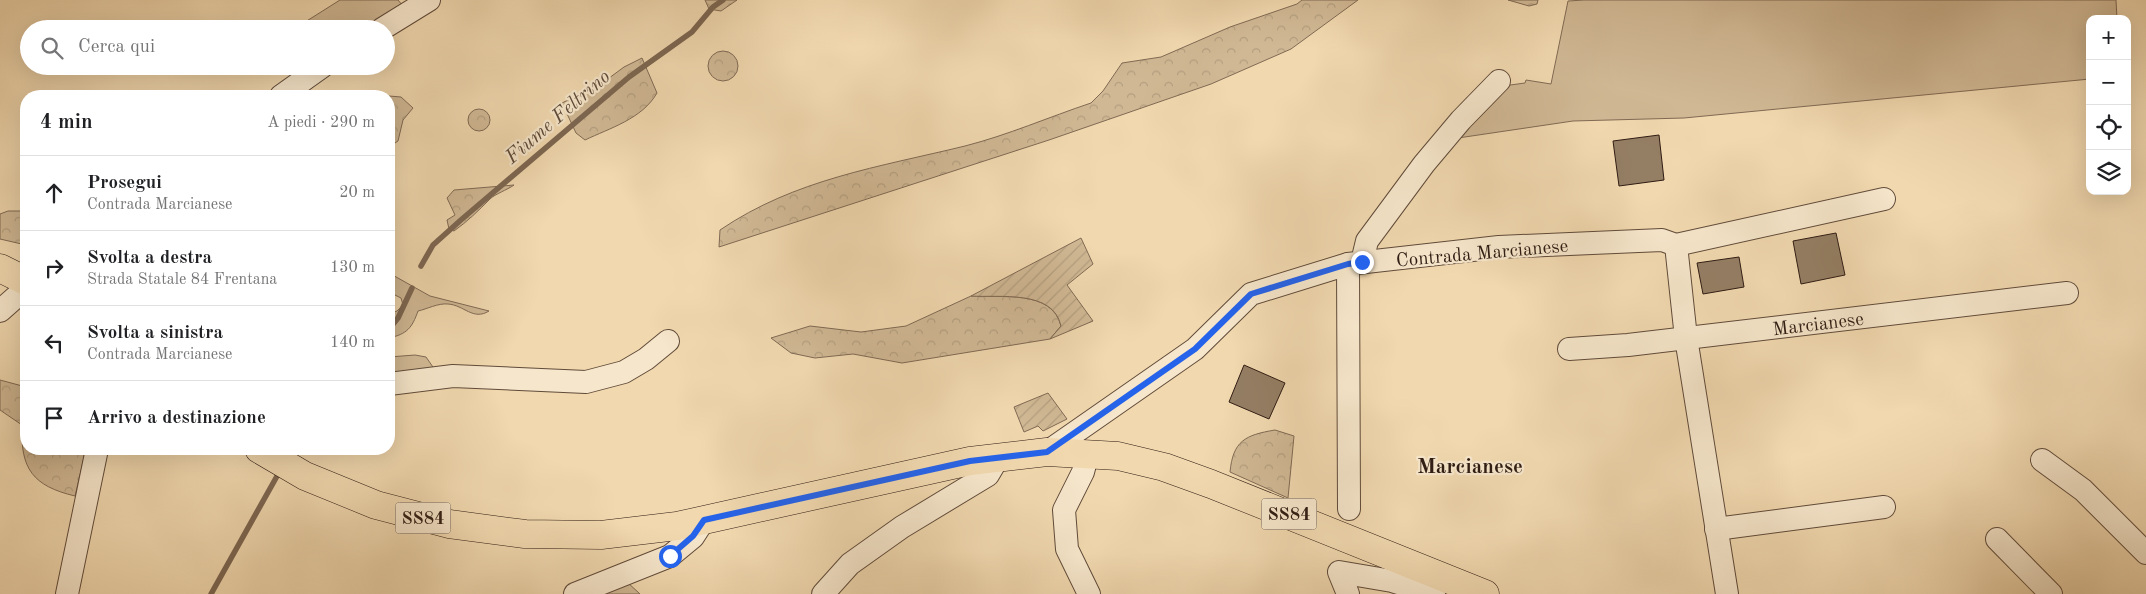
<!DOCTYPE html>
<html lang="it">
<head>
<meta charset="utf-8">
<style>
	body { margin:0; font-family:"Old Standard TT",serif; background:#f6f6f6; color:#202124 }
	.controls { position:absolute; right:15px; top:15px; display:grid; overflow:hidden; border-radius:10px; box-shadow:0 5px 20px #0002 }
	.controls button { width:45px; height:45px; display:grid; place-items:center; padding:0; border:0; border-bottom:1px solid #e0e0e0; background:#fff; color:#202124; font:25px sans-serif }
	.stop { position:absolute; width:15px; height:15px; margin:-11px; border:4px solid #2563eb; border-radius:50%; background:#fff }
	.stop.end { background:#2563eb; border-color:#fff; box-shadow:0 1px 5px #0008 }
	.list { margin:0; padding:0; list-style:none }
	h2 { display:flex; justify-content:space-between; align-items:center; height:65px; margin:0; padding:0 20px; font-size:21px }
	h2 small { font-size:16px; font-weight:400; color:#757577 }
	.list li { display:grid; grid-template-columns:32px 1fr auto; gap:15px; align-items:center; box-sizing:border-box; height:75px; padding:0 20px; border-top:1px solid #e0e0e0 }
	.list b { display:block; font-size:19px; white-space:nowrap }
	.list p { margin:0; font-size:16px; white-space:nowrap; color:#757577 }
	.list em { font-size:16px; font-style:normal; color:#757577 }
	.icon { flex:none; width:28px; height:28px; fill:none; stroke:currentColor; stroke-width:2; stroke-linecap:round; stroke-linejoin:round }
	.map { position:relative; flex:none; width:2146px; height:594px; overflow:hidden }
	.search { position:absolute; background:#fff; box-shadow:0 5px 20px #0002; left:20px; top:20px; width:375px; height:55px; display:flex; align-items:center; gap:12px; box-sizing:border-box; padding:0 18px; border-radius:28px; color:#757577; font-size:19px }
	.panel { position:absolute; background:#fff; box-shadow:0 5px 20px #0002; left:20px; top:90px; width:375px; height:365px; border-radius:20px }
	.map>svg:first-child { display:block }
	.grass { fill:#d0b894; stroke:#806a54 }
	.forest { fill:url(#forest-crowns); stroke:#806a54 }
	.garden { fill:url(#garden-furrows); stroke:#806a54 }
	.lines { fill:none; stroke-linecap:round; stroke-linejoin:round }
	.stream { stroke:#7c6651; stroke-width:5.5 }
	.building { fill:#947e64; stroke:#2f1c13 }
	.minor-casing { stroke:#604b3a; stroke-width:24 }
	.major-casing { stroke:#2f1c13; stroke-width:29 }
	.minor { stroke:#f6e6cb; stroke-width:22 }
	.major { stroke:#f1d8af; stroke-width:28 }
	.route { stroke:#2563eb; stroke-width:6 }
	.labels { text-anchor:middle; stroke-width:4.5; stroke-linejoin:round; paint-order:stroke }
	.shield { fill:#f6e6cb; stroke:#6b594a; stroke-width:1 }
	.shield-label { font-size:18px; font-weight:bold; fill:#2f1c13 }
	.street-label { font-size:19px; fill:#2f1c13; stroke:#f6e6cb }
	.water-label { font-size:20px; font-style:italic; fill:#5c4737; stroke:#f6e6cb }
	.quarter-label { font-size:21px; font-weight:bold; fill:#2f1c13; stroke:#f6e6cb }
</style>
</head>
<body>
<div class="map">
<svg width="2146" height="594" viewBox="0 0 2146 594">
	<defs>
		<pattern id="forest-crowns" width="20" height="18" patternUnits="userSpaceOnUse" patternTransform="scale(1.25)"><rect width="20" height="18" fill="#d0b894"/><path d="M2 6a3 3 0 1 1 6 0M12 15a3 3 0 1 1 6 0" fill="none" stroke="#b39e7f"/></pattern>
		<pattern id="garden-furrows" width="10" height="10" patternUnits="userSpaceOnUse" patternTransform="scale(1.25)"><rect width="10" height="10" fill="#d0b894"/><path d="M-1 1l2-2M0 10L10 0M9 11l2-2" fill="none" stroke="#b39e7f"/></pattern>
	</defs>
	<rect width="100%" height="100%" fill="#f1d8af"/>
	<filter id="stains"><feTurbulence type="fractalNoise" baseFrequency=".004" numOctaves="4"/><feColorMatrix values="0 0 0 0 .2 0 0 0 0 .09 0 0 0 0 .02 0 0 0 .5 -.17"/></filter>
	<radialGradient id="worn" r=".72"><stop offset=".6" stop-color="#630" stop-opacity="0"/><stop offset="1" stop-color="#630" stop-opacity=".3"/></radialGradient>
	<g class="grass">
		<polygon points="340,0 398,0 403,6 365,29 294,29"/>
		<polygon points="1584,0 2116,0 2117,19 2090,19 2090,79 1684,118 1573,121 1458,138 1503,86 1525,83 1526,80 1551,84 1568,1"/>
		<path d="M389,273L430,296L489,311C473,321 464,305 448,304C438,303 427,309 418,311C412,328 407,334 389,338V314L397,311L403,305L401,298L389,292Z"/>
		<polygon points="415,355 426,357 435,370 389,378 389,357"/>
		<polygon points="627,582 640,594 597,594"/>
	</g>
	<g class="forest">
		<polygon points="705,0 737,0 721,11 709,9"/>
		<path d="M1302,0H1358L1291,49L1211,84L1049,140L719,247L720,230C795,179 879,167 965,146C1008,135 1049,117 1091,103L1103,91L1122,63L1161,57L1230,27L1297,4Z"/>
		<polygon points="1508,0 1538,0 1537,4 1529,6"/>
		<circle cx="723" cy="66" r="15"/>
		<path d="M642,58L657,93C642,119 610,128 585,140L576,133L562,103L601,84L624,67Z"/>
		<polygon points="389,96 401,97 413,108 403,120 398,141 389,147"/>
		<circle cx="479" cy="120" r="11"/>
		<path d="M514,185C507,190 495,194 490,199C478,211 468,221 454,231L449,229L447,220L455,215L447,198L454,190Z"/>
		<polygon points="8,211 26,211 26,245 0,239 0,214"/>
		<path d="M971,296C1000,298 1052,289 1061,326L1050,339L902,363L853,354L815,358L791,353L771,338L810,326L861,332L906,326Z"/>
		<path d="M0,380L26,387V449H86L75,496C33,486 20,469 22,425L0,410Z"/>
		<path d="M1275,430L1294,436L1288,498L1230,472C1233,441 1245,435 1275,430Z"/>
	</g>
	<g class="garden">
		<path d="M1081,238L1093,264L1067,285L1093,321L1050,339L1061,326C1053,289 999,298 971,296Z"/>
		<polygon points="1048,393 1067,419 1043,431 1038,426 1024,432 1014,407"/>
	</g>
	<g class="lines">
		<g class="stream">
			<polyline points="421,266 433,245 462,219 629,77 692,32 713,7 723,0"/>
			<polyline points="389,329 398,318 412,288"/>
			<polyline points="211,594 281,469"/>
		</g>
	</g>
	<g class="building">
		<polygon points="1659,135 1664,180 1619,186 1613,141"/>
		<polygon points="1836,233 1845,275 1801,284 1793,241"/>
		<polygon points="1739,257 1744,287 1703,294 1697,263"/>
		<polygon points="1244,365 1285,383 1269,419 1229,402"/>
	</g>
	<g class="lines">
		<defs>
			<g id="minor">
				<polyline points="382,29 429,0"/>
				<polyline points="281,96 323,66"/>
				<polyline points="1676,245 1686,338 1727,594"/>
				<polyline points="1362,262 1367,241 1424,164 1461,120 1499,81"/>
				<polyline points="1348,264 1349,509"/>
				<polyline points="0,311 26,288"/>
				<polyline points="1569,349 1628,345 2067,293"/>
				<polyline points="389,384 453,376 586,382 624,372 646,359 668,341"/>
				<polyline points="1047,452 1195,349 1251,294 1348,264 1499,247 1662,240 1676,245 1884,199"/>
				<polyline points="1088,453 1083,472 1064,510 1067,549 1089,594"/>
				<polyline points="2042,460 2083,490 2146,553"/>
				<polyline points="1716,529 1884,507"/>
				<polyline points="1997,539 2051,594"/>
				<polyline points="67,594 97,449"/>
				<polyline points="575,594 670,556 693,537 704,520"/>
				<polyline points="823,594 850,564 902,527 988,475 998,458"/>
				<polyline points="1348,594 1339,572 1392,581 1434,594"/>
			</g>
			<g id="major">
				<polyline points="0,268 26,281"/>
				<polyline points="259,449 305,476 376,505 449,524 525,534 601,535 677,526 970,461 1047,452 1118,456 1164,467 1211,484 1485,594"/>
			</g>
		</defs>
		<use href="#minor" class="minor-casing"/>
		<use href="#major" class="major-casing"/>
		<use href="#minor" class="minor"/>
		<use href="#major" class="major"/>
	</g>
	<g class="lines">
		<polyline class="route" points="670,556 693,536 704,520 970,461 1047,452 1195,349 1251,294 1348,264 1362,262"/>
	</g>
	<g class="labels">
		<g class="shield">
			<rect x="1261.5" y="498.5" width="55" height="31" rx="4"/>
			<rect x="395.5" y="502.5" width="55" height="31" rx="4"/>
		</g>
		<g class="shield-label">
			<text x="1289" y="520">SS84</text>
			<text x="423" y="524">SS84</text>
		</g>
		<g class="street-label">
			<text transform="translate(1482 252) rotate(-5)" y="7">Contrada Marcianese</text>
			<text transform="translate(1818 323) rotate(-7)" y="7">Marcianese</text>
		</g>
		<g class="water-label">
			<text transform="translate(557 116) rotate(-41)" y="7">Fiume Feltrino</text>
		</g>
		<g class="quarter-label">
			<text x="1470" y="473">Marcianese</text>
		</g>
	</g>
	<rect width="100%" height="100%" filter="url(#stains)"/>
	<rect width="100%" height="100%" fill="url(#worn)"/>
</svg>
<div class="controls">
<button>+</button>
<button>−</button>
<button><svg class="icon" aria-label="locate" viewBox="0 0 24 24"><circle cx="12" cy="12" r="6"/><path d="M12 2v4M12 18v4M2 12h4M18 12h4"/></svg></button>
<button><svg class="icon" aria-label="layers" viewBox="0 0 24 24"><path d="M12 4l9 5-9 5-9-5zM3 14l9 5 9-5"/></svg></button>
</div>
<div class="stop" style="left:670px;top:556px"></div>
<div class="stop end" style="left:1362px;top:262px"></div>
<div class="search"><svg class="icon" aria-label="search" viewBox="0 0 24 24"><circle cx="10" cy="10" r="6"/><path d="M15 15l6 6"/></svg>Cerca qui</div>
<section class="panel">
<h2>4 min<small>A piedi · 290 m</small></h2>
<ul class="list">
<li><svg class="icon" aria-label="ahead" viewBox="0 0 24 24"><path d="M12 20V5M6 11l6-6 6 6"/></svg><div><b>Prosegui</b><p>Contrada Marcianese</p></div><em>20 m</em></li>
<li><svg class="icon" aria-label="right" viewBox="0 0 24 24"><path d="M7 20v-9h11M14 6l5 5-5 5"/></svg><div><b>Svolta a destra</b><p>Strada Statale 84 Frentana</p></div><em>130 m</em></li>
<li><svg class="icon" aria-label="left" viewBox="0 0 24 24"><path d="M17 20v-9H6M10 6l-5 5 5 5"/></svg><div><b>Svolta a sinistra</b><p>Contrada Marcianese</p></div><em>140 m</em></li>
<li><svg class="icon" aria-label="arrive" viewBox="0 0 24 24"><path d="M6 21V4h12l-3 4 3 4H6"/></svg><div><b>Arrivo a destinazione</b></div></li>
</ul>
</section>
</div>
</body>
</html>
